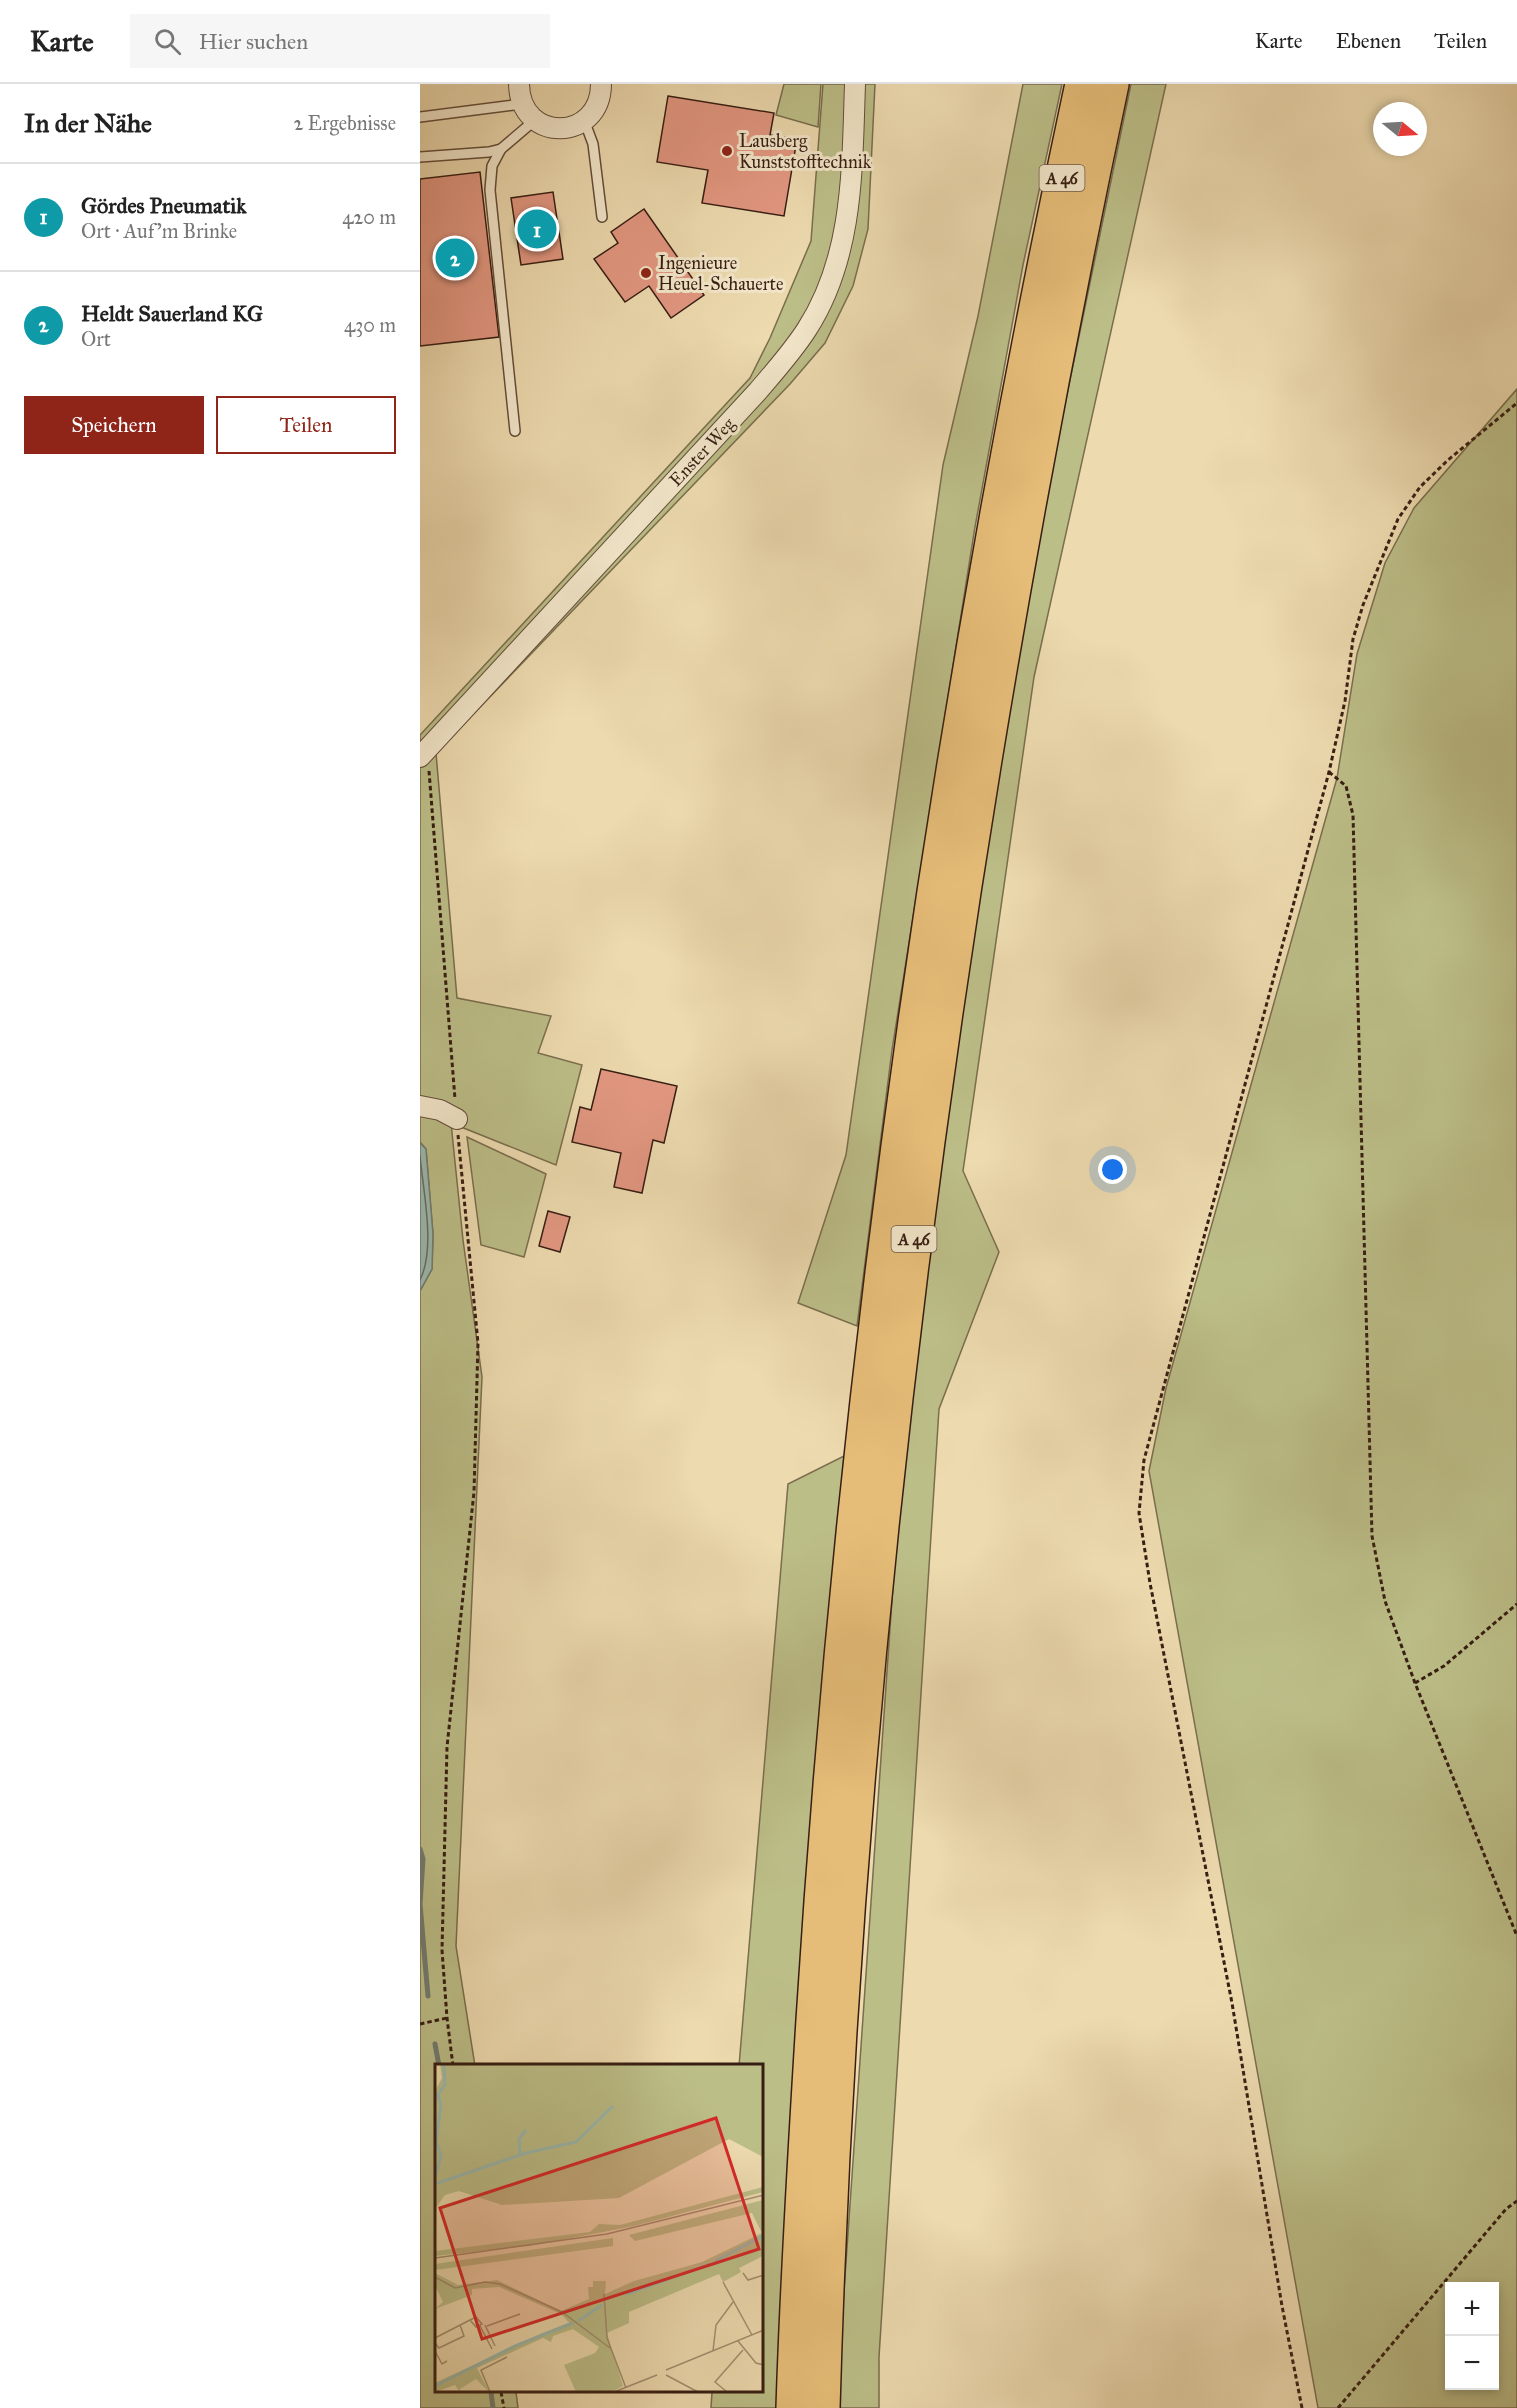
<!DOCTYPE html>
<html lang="de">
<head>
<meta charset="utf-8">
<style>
	body { margin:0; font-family:"IM FELL Great Primer",serif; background:#f6f6f6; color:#222 }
	.controls { position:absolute; right:18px; bottom:18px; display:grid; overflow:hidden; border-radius:0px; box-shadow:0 3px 9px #0003 }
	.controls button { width:54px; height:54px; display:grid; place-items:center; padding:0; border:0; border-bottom:2px solid #e0e0e0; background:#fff; color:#222; font:30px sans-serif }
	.compass { position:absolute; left:953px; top:18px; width:54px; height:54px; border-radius:50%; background:#fff; box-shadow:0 3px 9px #0003; rotate:108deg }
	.you { position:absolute; left:693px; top:1086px; width:21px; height:21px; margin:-15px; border:4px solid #fff; border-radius:50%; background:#1a73e8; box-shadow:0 0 0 9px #1a73e833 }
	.badge { display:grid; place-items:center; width:39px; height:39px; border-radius:50%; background:#8f2418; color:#fff; font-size:20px; font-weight:700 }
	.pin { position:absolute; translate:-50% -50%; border:3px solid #fff; box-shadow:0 2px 6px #0006 }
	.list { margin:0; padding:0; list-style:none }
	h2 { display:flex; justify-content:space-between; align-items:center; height:78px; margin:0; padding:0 24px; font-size:26px }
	h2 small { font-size:20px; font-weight:400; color:#767676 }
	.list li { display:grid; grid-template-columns:39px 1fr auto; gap:18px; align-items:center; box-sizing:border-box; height:108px; padding:0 24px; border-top:2px solid #e0e0e0 }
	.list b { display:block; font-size:22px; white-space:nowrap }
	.list p { margin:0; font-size:20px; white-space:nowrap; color:#767676 }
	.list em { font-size:20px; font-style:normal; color:#767676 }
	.actions { display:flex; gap:12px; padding:18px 24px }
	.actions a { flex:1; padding:14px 0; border:2px solid #8f2418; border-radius:0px; text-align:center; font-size:21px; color:#8f2418 }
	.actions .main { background:#8f2418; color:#fff }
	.icon { flex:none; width:33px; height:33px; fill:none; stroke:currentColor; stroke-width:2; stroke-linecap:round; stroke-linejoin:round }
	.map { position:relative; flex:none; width:1097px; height:2324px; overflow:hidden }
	header { display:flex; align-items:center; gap:36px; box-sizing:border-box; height:84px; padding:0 30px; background:#fff; border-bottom:2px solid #e0e0e0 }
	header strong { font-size:28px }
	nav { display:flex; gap:33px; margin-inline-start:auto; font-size:21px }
	.search { width:420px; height:54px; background:#f6f6f6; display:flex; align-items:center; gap:15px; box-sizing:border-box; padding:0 21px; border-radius:0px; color:#767676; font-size:22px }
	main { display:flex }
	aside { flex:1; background:#fff }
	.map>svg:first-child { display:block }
	.green { fill:#bcbe88; stroke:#7a6e4e; stroke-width:1.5; fill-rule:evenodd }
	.water { fill:#9abab0; stroke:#727c71; stroke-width:1.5 }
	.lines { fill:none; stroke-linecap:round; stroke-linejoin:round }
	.shore { stroke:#686c62; stroke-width:1.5 }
	.stream { stroke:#727c71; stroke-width:5 }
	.building { fill:#e29781; stroke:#371e13; stroke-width:1.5 }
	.lane-casing { stroke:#644d3a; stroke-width:12 }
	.street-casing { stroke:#644d3a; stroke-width:22 }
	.highway-casing { stroke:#371e13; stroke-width:36 }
	.path { stroke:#371e13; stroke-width:3; stroke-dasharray:4.5 3; stroke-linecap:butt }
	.lane { stroke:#f3e7cb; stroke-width:9 }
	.street { stroke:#f3e7cb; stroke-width:20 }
	.highway { stroke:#e6bd78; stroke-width:33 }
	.poi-dot { fill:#8f2418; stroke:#f3e7cb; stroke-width:2 }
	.labels { text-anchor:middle; stroke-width:6; stroke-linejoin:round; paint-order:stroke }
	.shield { fill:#f3e7cb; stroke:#6f5a4a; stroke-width:1.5 }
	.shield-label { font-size:16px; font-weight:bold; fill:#371e13 }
	.poi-label { font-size:18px; fill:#371e13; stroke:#f3e7cb; text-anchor:start }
	.street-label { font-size:18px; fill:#371e13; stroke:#f3e7cb }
	.inset-river { fill:none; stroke:#9abab0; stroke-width:3 }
	.inset-road { fill:none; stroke:#a48f71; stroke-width:1.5 }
	.view { fill:#d62828; fill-opacity:0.15; stroke:#d62828; stroke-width:3 }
	.inset-edge { fill:none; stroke:#371e13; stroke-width:3 }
</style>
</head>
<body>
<header>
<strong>Karte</strong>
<div class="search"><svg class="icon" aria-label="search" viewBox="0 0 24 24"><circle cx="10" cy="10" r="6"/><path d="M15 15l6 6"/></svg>Hier suchen</div>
<nav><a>Karte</a><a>Ebenen</a><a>Teilen</a></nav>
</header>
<main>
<aside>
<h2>In der Nähe<small>2 Ergebnisse</small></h2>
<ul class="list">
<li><span class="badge" style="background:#0f9aa8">1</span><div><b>Gördes Pneumatik</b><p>Ort · Auf'm Brinke</p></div><em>420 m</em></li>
<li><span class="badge" style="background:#0f9aa8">2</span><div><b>Heldt Sauerland KG</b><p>Ort</p></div><em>430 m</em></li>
</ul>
<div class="actions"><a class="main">Speichern</a><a>Teilen</a></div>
</aside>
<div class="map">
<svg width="1097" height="2324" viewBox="0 0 1097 2324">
	<rect width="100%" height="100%" fill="#eddaaf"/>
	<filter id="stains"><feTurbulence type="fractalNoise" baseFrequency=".00333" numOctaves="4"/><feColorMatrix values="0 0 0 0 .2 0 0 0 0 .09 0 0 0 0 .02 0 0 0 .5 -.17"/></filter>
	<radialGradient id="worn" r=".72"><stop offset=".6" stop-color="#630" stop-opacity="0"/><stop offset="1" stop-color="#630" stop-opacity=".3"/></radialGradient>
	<g class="green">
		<polygon points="364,0 401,0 398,43 356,31"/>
		<polygon points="403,0 455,0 448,145 433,202 405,259 370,300 16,669 37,914 131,932 118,969 162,981 136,1081 31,1039 43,1156 62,1293 36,1862 55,1982 16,1982 16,2308 96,2308 98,2324 0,2324 0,1207 12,1185 13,1150 6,1065 0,1058 0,651 330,294 350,254 391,157"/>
		<polygon points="603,0 642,0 603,181 555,443 472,966 437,1242 378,1219 426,1071 523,381 558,232"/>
		<polygon points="711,0 746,0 614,593 543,1087 579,1168 519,1325 459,2273 459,2324 419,2324 420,2265 478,1429 512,1117 589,592"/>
		<path d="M1097,305V2324H898L729,1387L746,1304L917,694L937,570L965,479L994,424ZM1030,2202H1074V2302H1030Z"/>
		<polygon points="47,1053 126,1090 104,1173 61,1161"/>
		<polygon points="424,1372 367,2200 363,2324 291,2324 292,2308 342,2308 342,1982 319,1982 368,1400"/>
	</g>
	<polygon class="water" points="0,1059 6,1065 13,1150 12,1185 0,1207"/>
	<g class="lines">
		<path class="shore" d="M0,1072C3,1107 16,1164 0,1196"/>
		<g class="stream">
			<polyline points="0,1765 3,1775 0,1820 8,1912"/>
			<polyline points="15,1960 19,1982"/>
			<polyline points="71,2308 73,2324"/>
		</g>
	</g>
	<g class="building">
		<polygon points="248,12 354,29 350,51 377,55 364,132 282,119 288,86 237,78"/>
		<polygon points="60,88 79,253 0,262 0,95"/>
		<polygon points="133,108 143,175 101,181 91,114"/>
		<polygon points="224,125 284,211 251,234 229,202 205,218 174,175 198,159 191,148"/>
		<polygon points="181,985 257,1002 244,1059 233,1056 222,1109 194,1103 201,1069 152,1058 160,1023 171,1026"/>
		<polygon points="128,1127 150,1133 140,1168 119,1162"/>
	</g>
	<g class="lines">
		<defs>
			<g id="lane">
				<polyline points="0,33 102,20"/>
				<polyline points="164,36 173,60 182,133"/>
				<polyline points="81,65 72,82 70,106 95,347"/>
				<polyline points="0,73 69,68 81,65 115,36"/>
			</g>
			<g id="street">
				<path d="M99,0C100,60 181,58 181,0"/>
				<path d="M0,673L338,307C355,287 373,267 387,245C434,172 432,84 435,0"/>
				<polyline points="0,1022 20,1026 37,1035"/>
			</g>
			<g id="highway">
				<path d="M373,2324C377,2195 385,2065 393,1936C434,1285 525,638 662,0"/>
				<path d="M403,2324C425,1542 530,765 692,0"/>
			</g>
		</defs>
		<use href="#lane" class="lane-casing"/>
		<use href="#street" class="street-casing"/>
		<use href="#highway" class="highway-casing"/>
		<g class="path">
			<polyline points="9,687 35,1015"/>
			<polyline points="909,688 926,702 933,731 952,1452 965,1517 995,1599 1097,1852"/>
			<polyline points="995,1599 1024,1582 1097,1520"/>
			<polyline points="0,1940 27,1934"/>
			<polyline points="33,1982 27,1934 22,1866 27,1663 54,1408 58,1259 38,1051"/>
			<polyline points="81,2308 84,2324"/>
			<polyline points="882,2324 862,2222 812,1919 730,1499 719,1429 724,1376 909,688 925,617 933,555 943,521 978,435 1000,403 1028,376 1097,319"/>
			<polyline points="918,2324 1086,2125 1097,2117"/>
		</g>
		<use href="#lane" class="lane"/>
		<use href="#street" class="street"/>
		<use href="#highway" class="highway"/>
	</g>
	<g class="poi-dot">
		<circle cx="307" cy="67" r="6"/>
		<circle cx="226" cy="189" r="6"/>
	</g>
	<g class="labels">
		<g class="shield">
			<rect x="619.5" y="81" width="45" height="26" rx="4.5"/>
			<rect x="471.5" y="1142" width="45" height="26" rx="4.5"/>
		</g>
		<g class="shield-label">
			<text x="642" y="100">A 46</text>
			<text x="494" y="1161">A 46</text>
		</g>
		<g class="poi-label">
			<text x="319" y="63">Lausberg<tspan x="319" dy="21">Kunststofftechnik</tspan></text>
			<text x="238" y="185">Ingenieure<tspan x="238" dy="21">Heuel-Schauerte</tspan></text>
		</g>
		<g class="street-label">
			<text transform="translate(282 368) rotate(-47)" y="6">Enster Weg</text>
		</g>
	</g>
	<g transform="translate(15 1980)">
		<rect width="328" height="328" fill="#eddaaf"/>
		<path d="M5,0H328V93L294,75L184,134L67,141L24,127L10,131L0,145V27L7,14ZM328,123V128L199,162L95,182L0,192V187L155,168L164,160L185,161ZM328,136V192L304,204L306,208L288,218L284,210L194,248V259L172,269L188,322L176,328H141L129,301L160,289L164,283L138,265L118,272L116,278L108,274L42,304L54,328L41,315L25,325V328L20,321L0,328V319L4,317L105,270L133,259L138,263L126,250L64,223L37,225V231L0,245L8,238L0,222V209L23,221L62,216L126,247L154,235L153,223H158V217H171L170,230L199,217L267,198L327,169L317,149L200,177L194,171ZM178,174V182L0,206V200Z" fill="#bcbe88"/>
		<path class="inset-river" d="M85,91L84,75L91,66M0,113L6,92L1,77L6,41L3,31L10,20L9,0M0,120L91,89L141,78L178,42M280,197L328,172M192,230L275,200M143,257L167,241M0,322L82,281L138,259"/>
		<path class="inset-road" d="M0,194L172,170L329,131M308,209L313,216L329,211M0,213L20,224L50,218L65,220L127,248L175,284M288,218L317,271M169,230L172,274L191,324M50,261L60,282M45,262L57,285M52,262L85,250M0,274L35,256L41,253L47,260L41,263L35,256M303,277L321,299L329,301M0,279L4,284L29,272L25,261M0,287L7,300L12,297M278,287L281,261L298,238M231,306L329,266M231,311L263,328M55,328L46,306L72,293M179,328L222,311M292,328L280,318L308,286"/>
		<path class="view" d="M281,54L324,185L47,275L5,144Z"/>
		<rect width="328" height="328" class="inset-edge"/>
	</g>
	<rect width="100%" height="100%" filter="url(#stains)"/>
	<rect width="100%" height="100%" fill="url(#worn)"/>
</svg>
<div class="controls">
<button>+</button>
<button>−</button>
</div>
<svg class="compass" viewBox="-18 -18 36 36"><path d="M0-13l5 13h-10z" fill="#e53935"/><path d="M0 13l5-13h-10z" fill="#767676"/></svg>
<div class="you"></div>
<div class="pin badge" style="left:117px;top:145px;background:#0f9aa8">1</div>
<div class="pin badge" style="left:35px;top:174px;background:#0f9aa8">2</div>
</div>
</main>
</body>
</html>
